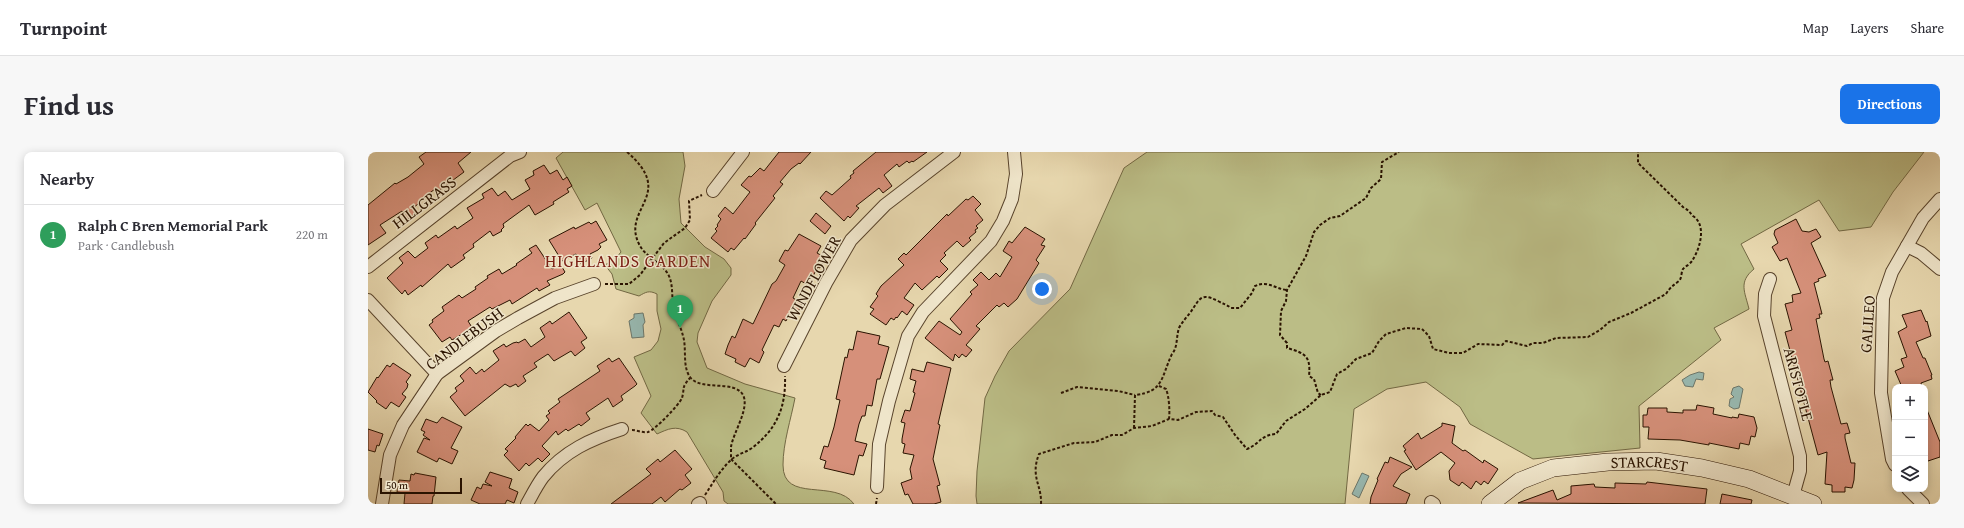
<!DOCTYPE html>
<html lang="en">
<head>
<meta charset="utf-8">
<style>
	body { margin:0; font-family:"Gentium Book Plus",serif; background:#f7f7f7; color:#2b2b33 }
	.controls { position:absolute; right:12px; bottom:12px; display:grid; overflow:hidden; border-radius:8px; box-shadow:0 2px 10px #0003 }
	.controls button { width:36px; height:36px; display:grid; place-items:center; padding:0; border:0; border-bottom:1px solid #e1e1e2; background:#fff; color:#2b2b33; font:20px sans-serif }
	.scale { position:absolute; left:12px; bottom:10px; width:82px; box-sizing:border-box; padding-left:4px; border:2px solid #2a1300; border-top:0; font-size:11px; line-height:14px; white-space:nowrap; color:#2a1300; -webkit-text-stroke:3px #efe5ca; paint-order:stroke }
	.you { position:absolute; left:674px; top:137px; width:14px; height:14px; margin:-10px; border:3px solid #fff; border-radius:50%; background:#1a73e8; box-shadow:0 0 0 6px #1a73e833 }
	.badge { display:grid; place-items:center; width:26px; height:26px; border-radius:50%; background:#1a73e8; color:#fff; font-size:13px; font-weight:700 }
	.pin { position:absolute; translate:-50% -33px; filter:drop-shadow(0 1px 2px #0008) }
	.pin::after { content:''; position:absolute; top:21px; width:14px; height:12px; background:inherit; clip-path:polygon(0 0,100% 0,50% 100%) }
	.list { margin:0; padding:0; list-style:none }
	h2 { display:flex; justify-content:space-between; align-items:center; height:52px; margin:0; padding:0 16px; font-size:17px }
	h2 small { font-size:13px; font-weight:400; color:#7c7c81 }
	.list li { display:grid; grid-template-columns:26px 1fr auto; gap:12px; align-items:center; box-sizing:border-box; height:60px; padding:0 16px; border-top:1px solid #e1e1e2 }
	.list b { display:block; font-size:15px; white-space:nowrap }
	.list p { margin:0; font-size:13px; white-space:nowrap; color:#7c7c81 }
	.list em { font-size:13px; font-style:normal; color:#7c7c81 }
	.icon { flex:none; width:22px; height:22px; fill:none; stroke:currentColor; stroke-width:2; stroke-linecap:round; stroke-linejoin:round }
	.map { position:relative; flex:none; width:1572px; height:352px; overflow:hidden; border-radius:8px }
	header { display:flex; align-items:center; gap:24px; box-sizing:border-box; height:56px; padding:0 20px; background:#fff; border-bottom:1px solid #e1e1e2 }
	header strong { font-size:19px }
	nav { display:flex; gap:22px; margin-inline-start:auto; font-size:14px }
	.intro { display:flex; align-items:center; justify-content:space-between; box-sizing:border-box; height:96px; padding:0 24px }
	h1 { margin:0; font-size:28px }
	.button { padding:10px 18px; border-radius:8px; background:#1a73e8; color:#fff; font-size:14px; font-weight:700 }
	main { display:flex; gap:24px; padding:0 24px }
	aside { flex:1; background:#fff; border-radius:8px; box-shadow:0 2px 10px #0003 }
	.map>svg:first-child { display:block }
	.green { fill:#bbbd86; stroke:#726843 }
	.water { fill:#97b8b0; stroke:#6b766a }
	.building { fill:#d6907a; stroke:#2a1300 }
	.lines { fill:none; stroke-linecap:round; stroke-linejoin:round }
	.street-casing { stroke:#59442c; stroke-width:14 }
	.secondary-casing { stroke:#2a1300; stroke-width:18 }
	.path { stroke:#2a1300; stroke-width:2; stroke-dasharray:3 2; stroke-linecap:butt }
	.street { stroke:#efe5ca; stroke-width:12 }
	.secondary { stroke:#efe5ca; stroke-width:17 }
	.labels { text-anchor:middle; stroke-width:3; stroke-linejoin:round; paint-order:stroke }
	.street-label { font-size:16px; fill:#2a1300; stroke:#efe5ca }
	.neighbourhood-label { font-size:17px; letter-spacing:1px; fill:#7a1f14; stroke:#efe5ca }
</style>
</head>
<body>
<header>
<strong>Turnpoint</strong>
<nav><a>Map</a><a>Layers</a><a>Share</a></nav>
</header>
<div class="intro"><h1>Find us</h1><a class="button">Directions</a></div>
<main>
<aside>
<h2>Nearby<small></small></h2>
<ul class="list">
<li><span class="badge" style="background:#2e9e5b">1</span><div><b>Ralph C Bren Memorial Park</b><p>Park · Candlebush</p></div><em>220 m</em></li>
</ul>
</aside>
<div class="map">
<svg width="1572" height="352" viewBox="0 0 1572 352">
	<rect width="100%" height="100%" fill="#e7d7ae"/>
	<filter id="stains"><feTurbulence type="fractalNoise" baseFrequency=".005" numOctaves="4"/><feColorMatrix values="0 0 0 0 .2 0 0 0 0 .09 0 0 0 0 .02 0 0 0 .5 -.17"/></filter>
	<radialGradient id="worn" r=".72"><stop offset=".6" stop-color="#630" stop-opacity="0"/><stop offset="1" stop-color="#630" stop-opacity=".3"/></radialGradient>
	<g class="green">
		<path d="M195,0H315L317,14L311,47L313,71L337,95L356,107L363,116V123L344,149L330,181L329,190L339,216L377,232L427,246C423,267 415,291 415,313C415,352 467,326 486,352H360L356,349L355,340L319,280C308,273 300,277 289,282L273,261L283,244L266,205L283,198L290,189L293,177L289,159V142C281,138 278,140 271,144L248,137L244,122L237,113L247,107L253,100L229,51L217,58L188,6Z"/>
		<path d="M779,0H1556L1525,40L1503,75L1471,79L1451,48L1373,92L1386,117C1370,130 1377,140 1381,157L1346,176L1353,188L1271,254L1272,296L1165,307L1102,272L1092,255L1058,230L1019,237L986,257L977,352H609L608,344L609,319L617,246L627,224L641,199L702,137L756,16Z"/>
	</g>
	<g class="water">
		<polygon points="275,161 277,170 275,173 276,185 264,186 261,169 266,166 266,162"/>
		<polygon points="1331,220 1336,221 1335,228 1328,227 1325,235 1317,234 1314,228 1322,223"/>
		<polygon points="1371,234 1375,237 1371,256 1366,257 1361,254 1362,247 1366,245 1363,242 1365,236"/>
		<polygon points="994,321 1001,324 991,346 984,342"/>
	</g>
	<g class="building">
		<polygon points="58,0 103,0 90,11 96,20 69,40 67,37 51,49 53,50 46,55 50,60 40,67 34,59 12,73 18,81 0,93 0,53 27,31 28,32 40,25 56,12 51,5"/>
		<polygon points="411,0 443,0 432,12 431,11 423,17 412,30 415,32 405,44 407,46 387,71 388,72 377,87 376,86 366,98 363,96 360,100 343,86 349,79 347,77 350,74 349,73 353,67 350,64 357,55 365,62 382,40 373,33 381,24 383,25 392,16 396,19"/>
		<polygon points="508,0 559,0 545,10 544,9 541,11 539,9 531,15 529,12 516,23 524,34 515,41 511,36 488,54 491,56 482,66 480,64 476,69 452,46 458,39 464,43 483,26 482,24 486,21 485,19"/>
		<polygon points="176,13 182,22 189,18 195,28 199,25 204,34 199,37 201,40 185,50 186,52 167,63 161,53 135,72 136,75 133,78 134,79 125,84 122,79 105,92 106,95 95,103 97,106 83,116 80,112 54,135 53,133 40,143 37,138 34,142 19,126 35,111 31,106 40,99 47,106 60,96 57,91 68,83 70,86 87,74 89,77 105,66 99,56 116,46 114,42 124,36 130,44 137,39 144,48 162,37 157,28 166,23 165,19"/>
		<polygon points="605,44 613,52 607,58 615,68 608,74 610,76 607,78 608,80 601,86 603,88 595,95 589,89 576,101 578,103 572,109 580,117 571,126 569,124 554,138 547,131 536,146 546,153 539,163 534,159 529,166 528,165 526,168 523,166 518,173 502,162 506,157 502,155 510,144 508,142 513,134 536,113 530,107 536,101 538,103 579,62 580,64 598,47 600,48"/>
		<polygon points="448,61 463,74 457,82 442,69"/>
		<polygon points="1428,67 1434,79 1441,80 1448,77 1453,85 1443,91 1458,124 1450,127 1451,129 1446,131 1454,162 1451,162 1452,166 1448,167 1456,207 1457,210 1460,209 1465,228 1462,228 1463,235 1473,272 1479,271 1482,281 1477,282 1477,286 1483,311 1487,311 1486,328 1484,336 1477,335 1477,340 1464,340 1464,333 1457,332 1459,300 1450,303 1417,180 1424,178 1417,152 1425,150 1424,143 1433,141 1419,106 1412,109 1404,95 1410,91 1406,82 1407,78"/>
		<polygon points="228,69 239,88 231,92 233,95 230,98 222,102 224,106 213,112 208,102 194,109 181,88 206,75 207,77 221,70 223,72"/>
		<polygon points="657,75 677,87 673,93 677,94 668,108 671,111 649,147 640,155 636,151 631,155 629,153 608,174 612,177 598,193 604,198 598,205 594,202 591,206 587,202 585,209 557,186 571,169 592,183 594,180 582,167 604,142 602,140 610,133 605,128 613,120 621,128 628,121 632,125 644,105 635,99 641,89 644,91"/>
		<polygon points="431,82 453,94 449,101 458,106 452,116 450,115 440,133 433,129 425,146 434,151 430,160 425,158 422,166 420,165 418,169 415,167 411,175 406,173 394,198 396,200 391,211 382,206 377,215 367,210 368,207 357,202 360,193 364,184 367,186 375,167 385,172 404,132 408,129 417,113 411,109 417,98 420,99"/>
		<polygon points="168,93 184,117 192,112 197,120 195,122 179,129 182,133 171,139 169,136 144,152 142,148 124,157 122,155 100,169 105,177 96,185 94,182 84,188 82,185 74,190 61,173 65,170 64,168 76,159 74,155 91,143 94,146 108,137 107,135 120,126 119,124 131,117 134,122 149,113 148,112 164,101 161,97"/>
		<polygon points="1553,158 1558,170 1559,169 1563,184 1548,190 1555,206 1557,206 1564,223 1563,223 1564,227 1553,231 1554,235 1534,235 1527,219 1536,215 1533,207 1539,205 1530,180 1539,175 1534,163"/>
		<polygon points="201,160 219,186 213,190 217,196 207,204 203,199 186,209 180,202 166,211 169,215 155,224 158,229 150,235 148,232 142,235 137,232 97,264 82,245 89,239 87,236 96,229 92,224 102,215 108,222 114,217 116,220 131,208 125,199 136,192 138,195 145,191 149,190 150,191 157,187 163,195 177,185 172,176 182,169 184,172"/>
		<polygon points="489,179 512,184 510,192 521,195 512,227 509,227 504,254 499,253 497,264 494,264 491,272 487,289 499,292 495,304 491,303 486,323 456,316 458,309 452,307 456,294 460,295 466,275 472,248 468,247 477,205 479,206 481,197 485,198"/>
		<polygon points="241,206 244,210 251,206 269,232 267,234 253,244 255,248 245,255 240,246 218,261 222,267 213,274 211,272 200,279 198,277 190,283 188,279 174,294 182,302 174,310 170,306 161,314 158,311 151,319 136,303 140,299 137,297 148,286 147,285 158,272 160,274 162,272 171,279 181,268 178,264 182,261 180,259 192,250 190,247 232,219 229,214"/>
		<polygon points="559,210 583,216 570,272 572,273 565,307 572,333 569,334 573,350 566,352 545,352 540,342 537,343 533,331 544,327 542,317 546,303 535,301 537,292 534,291 534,287 537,271 533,270 537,258 542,259 547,241 545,240 548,229 542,227 544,217 556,220"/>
		<polygon points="25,211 43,223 38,230 40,232 39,236 34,242 38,245 31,255 23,250 18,257 8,250 9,249 0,240 9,225 10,226 19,213 22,215"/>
		<polygon points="1329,253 1346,256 1345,262 1364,266 1364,265 1370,266 1371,262 1386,265 1389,276 1387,285 1383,284 1381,293 1372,291 1371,297 1341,291 1341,293 1312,288 1280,287 1281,275 1275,275 1275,263 1279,263 1280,256 1299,256 1299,260 1315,261 1315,258 1328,258"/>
		<polygon points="1557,253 1572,290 1572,305 1557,310"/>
		<polygon points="74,265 94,275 83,296 90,299 84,312 71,306 69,310 49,300 56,286 62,288 55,283 57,280 53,278 58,267 69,271"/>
		<polygon points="1074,271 1087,274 1084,291 1095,299 1097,298 1115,311 1116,308 1130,317 1120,332 1116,329 1113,333 1108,329 1103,337 1094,330 1091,334 1082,328 1081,319 1087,311 1073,300 1048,318 1036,299 1038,298 1035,294 1050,281 1053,287 1074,274"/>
		<polygon points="0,277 15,282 11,294 9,293 7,300 0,298"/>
		<polygon points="307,298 324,317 317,323 323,331 314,338 312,337 297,350 293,345 284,352 243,352 283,322 278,317 290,307 292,310"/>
		<polygon points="1022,305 1044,315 1033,322 1025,334 1042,342 1038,352 1002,352 1003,345 1010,328 1009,327 1017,310 1020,311"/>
		<polygon points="122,320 144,327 141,336 150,340 146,351 139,348 137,352 112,352 103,348 109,335 113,337 115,332 124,334 117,330"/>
		<polygon points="47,321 68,325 66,344 65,344 64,352 36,352 37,341 29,340 31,328 42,329 43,322 46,323"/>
		<polygon points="1279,330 1339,337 1337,352 1150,351 1185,338 1189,348 1203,342 1203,334 1226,332 1227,335 1247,336 1247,331 1278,332"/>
		<polygon points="1354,342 1384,348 1383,352 1352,352"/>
	</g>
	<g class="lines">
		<defs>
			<g id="street">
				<polyline points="345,39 375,0"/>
				<polyline points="1539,94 1553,101 1572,117"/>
				<polyline points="0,115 142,4 152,0"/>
				<polyline points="1402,127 1397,142 1396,164 1432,304 1432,319 1425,344"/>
				<polyline points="0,148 69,222"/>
				<polyline points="416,214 458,131 483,88 517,53 586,0"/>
				<polyline points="1527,313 1524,307 1513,241 1515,146 1524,120 1555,66 1572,47"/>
				<polyline points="509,335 511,292 521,249 540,184 555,160 623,89 635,69 644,47 648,22 646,0"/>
				<polyline points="1540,337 1555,352"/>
				<polyline points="1063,350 1066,352"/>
				<polyline points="14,352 22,303 35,273 69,222 128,179 150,166 187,146 226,132"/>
				<path d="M159,352C164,343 169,333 175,325C196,299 223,287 254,277"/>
				<polyline points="330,352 332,351"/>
			</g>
			<g id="secondary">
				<path id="s1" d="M1122,352L1152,329L1185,316L1240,310L1288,309L1334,316L1381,327L1445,352"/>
			</g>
		</defs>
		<use href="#street" class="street-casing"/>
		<use href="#secondary" class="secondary-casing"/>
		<g class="path">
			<path d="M259,0C309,43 253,56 271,92C277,105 293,110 300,122C306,133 303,146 306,158C308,167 313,175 315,184C319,196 314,214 322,225C333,240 366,227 375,243C382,256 365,281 363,295C363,299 363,304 363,307L408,352"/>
			<polyline points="237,132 261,132 272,123 296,91 317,76 322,68 321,49 334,43"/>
			<path d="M791,234L798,237C801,244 802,259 801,267"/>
			<polyline points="693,241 709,235 750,239 767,243"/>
			<path d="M953,243L950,241L946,227L941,224C943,204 937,201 919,196V191L912,183L913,159L918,149L919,138L938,104L946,80L952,73L962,66L972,64L998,46L1003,36L1013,27L1014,10L1031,0"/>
			<path d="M766,276L767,243C796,240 793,225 804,202C810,195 808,185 811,176C814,170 818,166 822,161C832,147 832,140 850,149C855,152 858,152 863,156H872L884,141L887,134C900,128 907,137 919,138"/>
			<path d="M264,278C268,278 275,281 280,280C287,278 311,253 314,246C317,235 313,236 322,226"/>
			<path d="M337,343C345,331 352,318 363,308C369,302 377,301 384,296C409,277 418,255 417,224"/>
			<polyline points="508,352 509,346"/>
			<path d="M673,352C674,333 662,325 671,302L706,291L727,290L744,283H754L766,276L784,274L801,267L810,268L828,260L844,259L847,263L855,265L867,283L879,297C892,292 892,283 908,282L918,269L937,257L953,243L962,240L969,222L978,217L988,207L1004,201L1011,189L1018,182L1038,176L1054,177L1061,184L1065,197L1081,201H1095L1110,192L1134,193L1138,189L1159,194L1165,191H1175L1188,186L1220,185L1232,178L1241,170L1263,161L1298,142C1302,135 1306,133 1311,129C1314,126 1313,120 1315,117C1318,114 1322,112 1324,109C1332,97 1339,73 1325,64C1322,61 1321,58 1316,56L1270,11V0"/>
		</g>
		<use href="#street" class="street"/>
		<use href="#secondary" class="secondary"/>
	</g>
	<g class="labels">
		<g class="street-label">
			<text transform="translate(56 50) rotate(-37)" y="6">HILLGRASS</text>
			<text transform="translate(445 126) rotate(-61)" y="6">WINDFLOWER</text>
			<text transform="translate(1499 172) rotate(-86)" y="6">GALILEO</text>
			<text transform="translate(96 186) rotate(-37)" y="6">CANDLEBUSH</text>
			<text transform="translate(1431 232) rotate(75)" y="6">ARISTOTLE</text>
			<text dy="6" stroke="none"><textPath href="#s1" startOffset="170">STARCREST</textPath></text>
		</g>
		<g class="neighbourhood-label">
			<text x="260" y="115">HIGHLANDS GARDEN</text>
		</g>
	</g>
	<rect width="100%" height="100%" filter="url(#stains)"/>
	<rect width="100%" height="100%" fill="url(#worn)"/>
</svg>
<div class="controls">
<button>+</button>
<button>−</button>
<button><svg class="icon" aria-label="layers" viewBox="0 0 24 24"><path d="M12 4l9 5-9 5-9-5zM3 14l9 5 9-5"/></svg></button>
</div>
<div class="scale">50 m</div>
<div class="you"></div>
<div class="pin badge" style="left:312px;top:176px;background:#2e9e5b">1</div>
</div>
</main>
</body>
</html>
